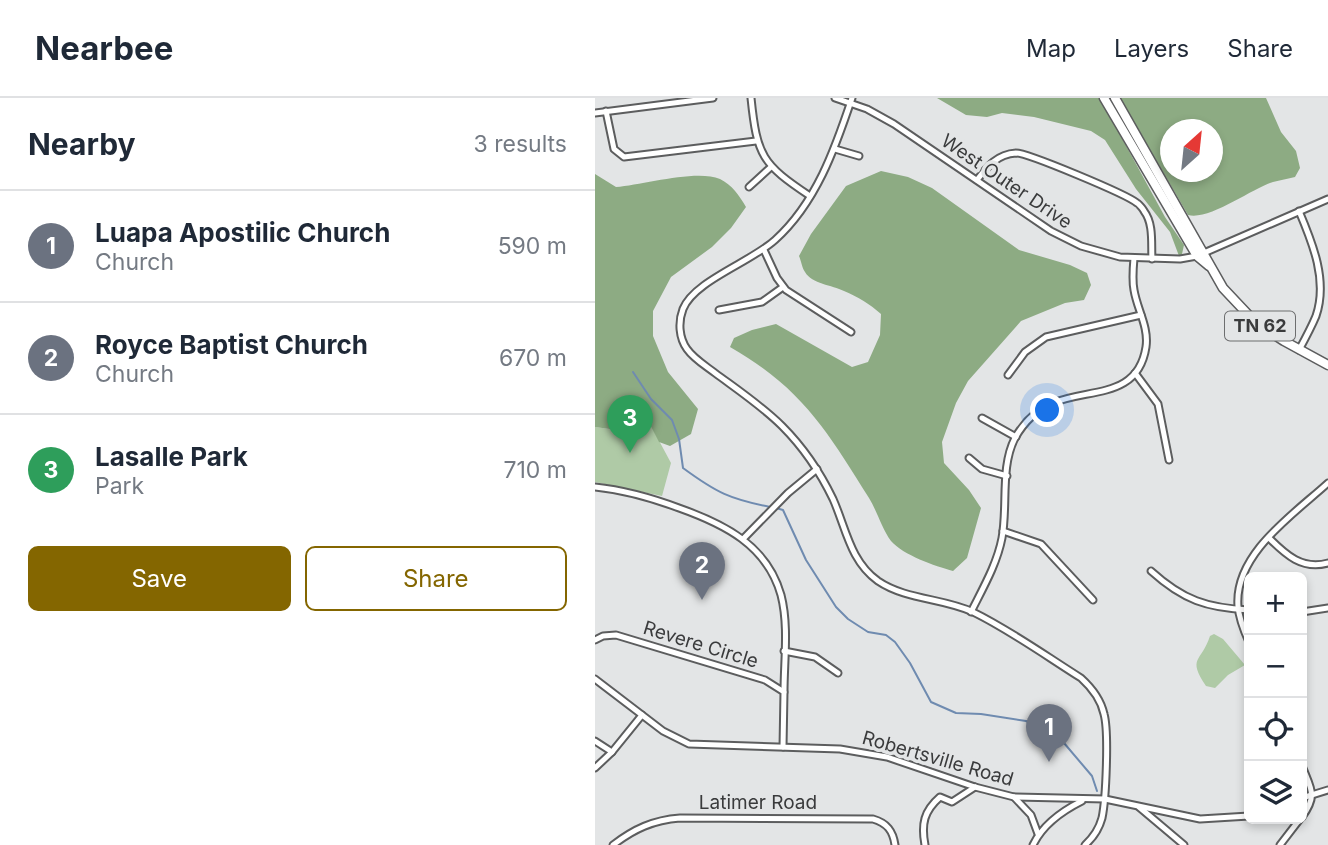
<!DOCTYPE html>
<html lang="en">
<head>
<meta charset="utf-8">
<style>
	body { margin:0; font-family:Inter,sans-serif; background:#f2f2f3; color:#1f2937 }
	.controls { position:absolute; right:21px; bottom:21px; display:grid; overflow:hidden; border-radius:10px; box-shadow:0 4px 10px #0003 }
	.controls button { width:63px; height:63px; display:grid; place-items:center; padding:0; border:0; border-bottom:2px solid #e0e1e3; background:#fff; color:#1f2937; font:35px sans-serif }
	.compass { position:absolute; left:565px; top:21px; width:63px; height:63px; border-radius:50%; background:#fff; box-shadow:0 4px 10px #0003; rotate:27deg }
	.you { position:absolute; left:453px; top:313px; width:24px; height:24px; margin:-18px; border:5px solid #fff; border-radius:50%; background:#1a73e8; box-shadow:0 0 0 10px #1a73e833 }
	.badge { display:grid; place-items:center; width:46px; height:46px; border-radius:50%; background:#846600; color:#fff; font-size:23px; font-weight:700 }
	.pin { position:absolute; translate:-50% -58px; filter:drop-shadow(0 2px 4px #0008) }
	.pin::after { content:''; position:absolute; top:37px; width:24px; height:21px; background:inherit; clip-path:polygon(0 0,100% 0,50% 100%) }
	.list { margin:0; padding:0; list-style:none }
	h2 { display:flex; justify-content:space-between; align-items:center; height:91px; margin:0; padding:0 28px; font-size:30px }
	h2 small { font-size:23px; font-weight:400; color:#747a83 }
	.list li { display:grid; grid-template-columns:46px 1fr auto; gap:21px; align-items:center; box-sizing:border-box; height:112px; padding:0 28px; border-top:2px solid #e0e1e3 }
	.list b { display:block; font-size:26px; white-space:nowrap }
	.list p { margin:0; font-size:23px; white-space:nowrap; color:#747a83 }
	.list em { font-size:23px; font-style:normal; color:#747a83 }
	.actions { display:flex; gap:14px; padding:21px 28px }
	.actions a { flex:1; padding:16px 0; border:2px solid #846600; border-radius:10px; text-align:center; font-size:24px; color:#846600 }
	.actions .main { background:#846600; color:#fff }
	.icon { flex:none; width:38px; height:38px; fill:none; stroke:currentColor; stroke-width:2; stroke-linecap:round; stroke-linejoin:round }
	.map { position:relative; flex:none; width:733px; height:747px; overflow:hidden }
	header { display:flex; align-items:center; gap:42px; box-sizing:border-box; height:98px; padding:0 35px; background:#fff; border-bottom:2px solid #e0e1e3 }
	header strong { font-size:33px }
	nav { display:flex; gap:38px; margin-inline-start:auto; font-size:24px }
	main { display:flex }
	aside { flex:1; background:#fff }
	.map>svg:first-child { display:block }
	.green { fill:#afcaa6 }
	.forest { fill:#8dab83; fill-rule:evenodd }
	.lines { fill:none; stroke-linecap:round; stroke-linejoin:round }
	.stream { stroke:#6f8bb0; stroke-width:2 }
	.minor-casing { stroke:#5c5d5e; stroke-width:9 }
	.highway-casing { stroke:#5c5d5e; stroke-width:11 }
	.minor { stroke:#fff; stroke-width:5 }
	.highway { stroke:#fff; stroke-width:8 }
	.labels { text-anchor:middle; stroke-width:7; stroke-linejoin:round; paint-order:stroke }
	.shield { fill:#e3e5e6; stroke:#6d6e6f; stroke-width:2 }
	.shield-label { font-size:18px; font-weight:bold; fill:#3a3b3c }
	.street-label { font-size:19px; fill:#3a3b3c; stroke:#e3e5e6 }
</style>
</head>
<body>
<header>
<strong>Nearbee</strong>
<nav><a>Map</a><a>Layers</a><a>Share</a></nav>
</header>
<main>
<aside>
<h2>Nearby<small>3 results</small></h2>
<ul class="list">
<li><span class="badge" style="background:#6b7280">1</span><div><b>Luapa Apostilic Church</b><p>Church</p></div><em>590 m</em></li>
<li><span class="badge" style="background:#6b7280">2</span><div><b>Royce Baptist Church</b><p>Church</p></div><em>670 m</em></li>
<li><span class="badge" style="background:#2e9e5b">3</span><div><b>Lasalle Park</b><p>Park</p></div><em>710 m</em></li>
</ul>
<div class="actions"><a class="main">Save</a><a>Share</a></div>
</aside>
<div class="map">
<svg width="733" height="747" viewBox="0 0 733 747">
	<rect width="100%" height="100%" fill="#e3e5e6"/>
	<g class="green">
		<polygon points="47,311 76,365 67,398 0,384 0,329 29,333"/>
		<path d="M619,536L628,541L650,567L633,577L620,590L611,588C592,559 606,565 615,538Z"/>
	</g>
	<g class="forest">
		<polygon points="342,0 505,0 570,119 589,147 587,156 584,158 575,134 541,91 510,42 496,33 439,19 407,15 392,19 371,17"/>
		<path d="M525,0H671L686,34L701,53L705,70L700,79C693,81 685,82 678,84C656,91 614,123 593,117ZM576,32H618V74H576Z"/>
		<path d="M286,73L313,79L337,90L424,152L475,167L492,175L496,187L489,202L470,205L426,223L373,283L361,305L347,344L349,365L374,392L386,410L372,460L358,473C340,468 308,457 296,443C287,431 282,413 274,400C232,333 207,290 135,249L139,240L157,232L181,226L257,269L273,264L285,237L286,216C275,206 263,199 249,193C237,187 217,186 210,174C207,170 206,162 204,158L216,136L251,88Z"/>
		<path d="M0,76L21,89C48,87 101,71 125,81C137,87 144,97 151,109L136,130L117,149L76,179L58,213V238L73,274L103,311L96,336L75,348L64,344L47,311L29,333L0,329Z"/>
	</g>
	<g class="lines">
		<g class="stream">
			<path d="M38,274L56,301L77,322L84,341L88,370C122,395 135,401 175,409"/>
			<polyline points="181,410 188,412 211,462 241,509 253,521 273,534 291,537 300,544 315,565 336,604 361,615 386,616 431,623 454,634 469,645 497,678 502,693"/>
		</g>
		<defs>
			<g id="minor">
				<path d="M156,0C162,58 167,66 215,98"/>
				<polyline points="240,0 272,11 299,26 456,133 486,148 525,159 585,161 602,158 733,101"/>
				<path d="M257,0C240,51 221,105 180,142C156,164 99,183 88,211C83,224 84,240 92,251C99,261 111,268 120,275C143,292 167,308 187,328C208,349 225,374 238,401C251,430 255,463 283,483C311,502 348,500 378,514C415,532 451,558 486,580C497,590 506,602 509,616C514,634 511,701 507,720C504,731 499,739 490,747"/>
				<polyline points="11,13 19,51 29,59 161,43"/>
				<polyline points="0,15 118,0"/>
				<polyline points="240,51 264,58"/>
				<path d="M382,82C392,69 402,56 421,55C433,55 531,96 542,105C543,105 549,112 549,113C559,126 556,146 557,161"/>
				<polyline points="154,89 176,69"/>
				<polyline points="169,152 182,180 191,192 256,234"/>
				<polyline points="124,212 167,204 188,189"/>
				<path d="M704,252C710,241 716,230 721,218C733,183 718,146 704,113"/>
				<polyline points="540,275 563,306 574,362"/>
				<polyline points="413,277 430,254 451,239 546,217"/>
				<polyline points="387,320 421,339"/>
				<polyline points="374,360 387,371 412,378"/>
				<path d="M0,389C29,392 57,400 84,410C129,426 172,447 186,497C194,528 189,563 189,594"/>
				<polyline points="408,433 446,446 498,502"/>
				<polyline points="149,440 193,395 222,371"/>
				<path d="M674,440C691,457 707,472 733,465"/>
				<path d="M556,473C588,502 612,510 654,512"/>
				<path d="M376,514C388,490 402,466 407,440C413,408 405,369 420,340C429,324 441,312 458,305C494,290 543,301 551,249C554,229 542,211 539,192C537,182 538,171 539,160"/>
				<polyline points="707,514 733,510"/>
				<polyline points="0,542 8,538 21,537 170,582 189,594 188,649"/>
				<path d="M654,544C649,533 644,520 643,508C639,456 699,416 733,385"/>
				<polyline points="189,553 220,559 243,575"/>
				<polyline points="0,581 68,633 94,646 245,651 292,659 380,689 419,699 510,701 605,721 654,718"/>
				<polyline points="0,643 17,654"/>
				<path d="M707,668C716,691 723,697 707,719"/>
				<polyline points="0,670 17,654 47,617"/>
				<polyline points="419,699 436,717 443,736"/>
				<polyline points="707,700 733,692"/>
				<polyline points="544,709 589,747"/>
				<path d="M18,747C39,731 58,722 85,720L278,721C292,725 298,733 300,747"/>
				<path d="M330,747C326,726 329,713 345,699L357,704L380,689"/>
				<path d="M438,747C448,726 467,713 487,703"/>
				<polyline points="685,747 705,721"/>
			</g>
			<g id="highway">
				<polyline points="509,0 602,158 614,168"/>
				<polyline points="520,0 628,190 661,225 689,243 733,267"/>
			</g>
		</defs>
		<use href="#minor" class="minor-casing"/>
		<use href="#highway" class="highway-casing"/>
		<use href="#minor" class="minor"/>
		<use href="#highway" class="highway"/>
	</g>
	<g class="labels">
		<rect class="shield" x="630" y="213.5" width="70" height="29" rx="5"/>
		<g class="shield-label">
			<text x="665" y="234">TN 62</text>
		</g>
		<g class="street-label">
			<text transform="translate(412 83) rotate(34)" y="7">West Outer Drive</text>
			<text transform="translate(106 546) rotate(17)" y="7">Revere Circle</text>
			<text transform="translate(343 660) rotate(16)" y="7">Robertsville Road</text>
			<text x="163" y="711">Latimer Road</text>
		</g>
	</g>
</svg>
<div class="controls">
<button>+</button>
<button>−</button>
<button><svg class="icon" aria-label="locate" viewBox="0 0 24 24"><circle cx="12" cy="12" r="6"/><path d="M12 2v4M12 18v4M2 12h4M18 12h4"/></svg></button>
<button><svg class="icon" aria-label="layers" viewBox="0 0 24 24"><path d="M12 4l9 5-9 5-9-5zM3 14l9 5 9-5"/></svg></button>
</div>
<svg class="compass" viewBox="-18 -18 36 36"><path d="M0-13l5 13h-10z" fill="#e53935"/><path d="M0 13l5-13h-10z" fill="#747a83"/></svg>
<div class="you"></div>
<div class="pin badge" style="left:454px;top:664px;background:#6b7280">1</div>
<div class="pin badge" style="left:107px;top:502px;background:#6b7280">2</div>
<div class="pin badge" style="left:35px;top:355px;background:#2e9e5b">3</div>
</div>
</main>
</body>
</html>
